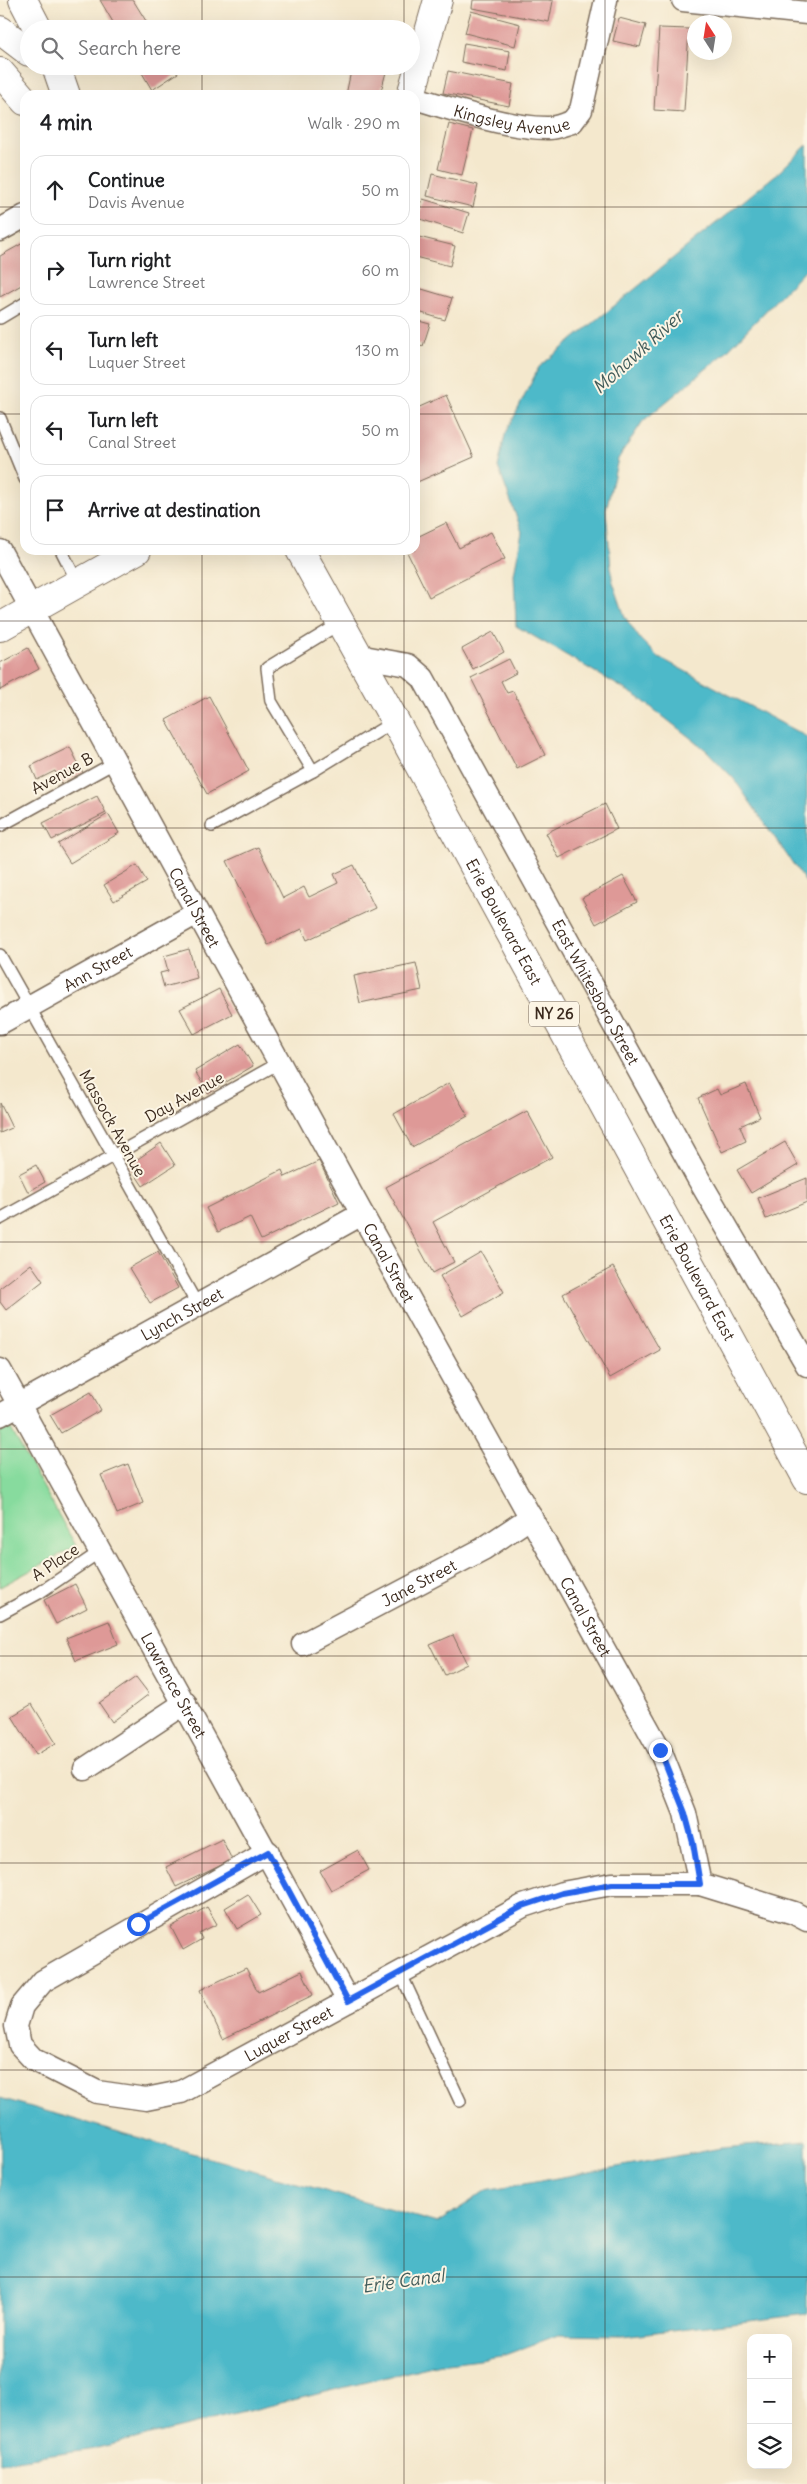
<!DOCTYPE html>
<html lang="en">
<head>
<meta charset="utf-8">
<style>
	body { margin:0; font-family:Delius,sans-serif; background:#f6f6f6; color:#202124 }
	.controls { position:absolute; right:15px; bottom:15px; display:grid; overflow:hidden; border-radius:10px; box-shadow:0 5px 20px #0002 }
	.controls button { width:45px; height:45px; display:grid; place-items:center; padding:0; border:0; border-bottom:1px solid #e0e0e0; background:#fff; color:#202124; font:25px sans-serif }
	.compass { position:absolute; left:687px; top:15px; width:45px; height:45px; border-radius:50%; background:#fff; box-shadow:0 5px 20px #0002; rotate:348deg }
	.stop { position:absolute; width:15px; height:15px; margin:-11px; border:4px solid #2563eb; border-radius:50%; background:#fff }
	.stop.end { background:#2563eb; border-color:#fff; box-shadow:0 1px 5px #0008 }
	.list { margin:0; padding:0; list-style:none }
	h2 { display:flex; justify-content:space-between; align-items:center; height:65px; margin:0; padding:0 20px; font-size:21px }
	h2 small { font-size:16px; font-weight:400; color:#757577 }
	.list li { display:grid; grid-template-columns:32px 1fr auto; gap:15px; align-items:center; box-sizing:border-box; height:70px; margin:0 10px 10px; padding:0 10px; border:1px solid #e0e0e0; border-radius:15px }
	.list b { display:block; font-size:19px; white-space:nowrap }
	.list p { margin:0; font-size:16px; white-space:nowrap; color:#757577 }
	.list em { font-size:16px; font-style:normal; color:#757577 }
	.icon { flex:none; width:28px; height:28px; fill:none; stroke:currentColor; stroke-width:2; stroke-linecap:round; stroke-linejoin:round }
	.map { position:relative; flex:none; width:807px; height:2484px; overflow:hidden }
	.search { position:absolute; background:#fff; box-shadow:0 5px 20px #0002; left:20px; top:20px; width:400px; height:55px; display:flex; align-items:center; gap:12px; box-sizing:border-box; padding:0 18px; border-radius:28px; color:#757577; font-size:19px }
	.panel { position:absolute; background:#fff; box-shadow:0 5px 20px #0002; left:20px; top:90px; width:400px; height:465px; border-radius:15px }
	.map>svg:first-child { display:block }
	.green { fill:#87db9e; stroke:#61825e }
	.water { fill:#4eb9c9; stroke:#447274 }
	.building { fill:#de9997 }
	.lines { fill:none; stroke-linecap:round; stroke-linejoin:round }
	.lane-casing { stroke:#7c6c5b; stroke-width:14 }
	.street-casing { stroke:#7c6c5b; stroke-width:25 }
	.secondary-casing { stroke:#7c6c5b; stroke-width:30 }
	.primary-casing { stroke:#7c6c5b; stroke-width:30 }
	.lane { stroke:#fff; stroke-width:11 }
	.street { stroke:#fff; stroke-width:22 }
	.secondary { stroke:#fff; stroke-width:28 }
	.primary { stroke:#fff; stroke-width:28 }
	.route { stroke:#2563eb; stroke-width:6 }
	.grid { fill:none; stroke:#3b2a1e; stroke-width:1; stroke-opacity:0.55 }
	.labels { text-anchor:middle; stroke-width:4; stroke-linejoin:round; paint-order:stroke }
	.shield { fill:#fcf5e5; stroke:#75675a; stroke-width:1 }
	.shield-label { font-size:15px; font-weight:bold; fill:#3b2a1e }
	.street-label { font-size:16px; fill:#3b2a1e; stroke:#fcf5e5 }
	.water-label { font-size:18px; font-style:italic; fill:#425c5a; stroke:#fcf5e5 }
</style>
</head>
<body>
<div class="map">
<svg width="807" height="2484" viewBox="0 0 807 2484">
	<rect width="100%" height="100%" fill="#fcf5e5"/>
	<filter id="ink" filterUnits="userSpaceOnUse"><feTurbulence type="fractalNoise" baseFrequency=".02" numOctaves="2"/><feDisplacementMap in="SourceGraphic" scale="10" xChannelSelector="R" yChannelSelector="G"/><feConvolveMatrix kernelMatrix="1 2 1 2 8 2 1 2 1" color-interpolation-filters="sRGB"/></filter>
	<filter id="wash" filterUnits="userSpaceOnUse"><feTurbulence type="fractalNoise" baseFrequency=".0096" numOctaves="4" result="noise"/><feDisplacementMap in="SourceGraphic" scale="20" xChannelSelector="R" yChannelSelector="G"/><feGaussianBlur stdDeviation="1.12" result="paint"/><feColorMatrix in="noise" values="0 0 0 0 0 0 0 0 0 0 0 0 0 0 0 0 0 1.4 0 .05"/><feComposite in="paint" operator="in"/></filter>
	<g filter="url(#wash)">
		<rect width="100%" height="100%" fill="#f4e8cd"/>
		<polygon class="green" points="2,1413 76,1546 0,1587 0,1415"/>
		<g class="water">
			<polygon points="807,145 807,268 723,355 643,421 618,459 606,510 612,579 625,617 640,639 657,656 807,737 807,884 734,779 706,750 638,697 516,626 514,574 522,532 498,467 505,435 539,367 779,172"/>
			<polygon points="0,2098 437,2223 486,2191 721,2148 807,2141 807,2314 622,2336 558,2335 502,2356 440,2364 89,2450 0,2462"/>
		</g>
		<g id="blocks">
			<g class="building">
				<polygon points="100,0 133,0 151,29 117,29"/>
				<polygon points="473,0 548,0 553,1 549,22 472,8"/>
				<polygon points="471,11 520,24 515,46 465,33"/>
				<polygon points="619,18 646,25 640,47 613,41"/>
				<polygon points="659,28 689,29 684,112 654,110"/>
				<polygon points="464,43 510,51 507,71 461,62"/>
				<polygon points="138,66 174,66 178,73 152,90"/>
				<polygon points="352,66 386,72 380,95 346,95"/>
				<polygon points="448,71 513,84 509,106 443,93"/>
				<polygon points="449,124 473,130 462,175 438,169"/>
				<polygon points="432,174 478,185 473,207 427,196"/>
				<polygon points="423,199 469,213 463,233 417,218"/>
				<polygon points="415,236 455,246 450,266 415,257"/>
				<polygon points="25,242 25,283 0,297 0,256"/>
				<polygon points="415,287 452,298 445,320 415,311"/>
				<polygon points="415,320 430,324 423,346 415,343"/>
				<polygon points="446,395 474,457 415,483 415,409"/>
				<polygon points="446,523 459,548 491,532 505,559 429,597 406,550 415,550 415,538"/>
				<polygon points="493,632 504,652 473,669 462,649"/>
				<polygon points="28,648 39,669 0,690 0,663"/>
				<polygon points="509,659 516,673 501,681 507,693 513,691 545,755 517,769 471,678"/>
				<polygon points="209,696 249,771 207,794 166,720"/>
				<polygon points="70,747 83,773 61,784 55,771 37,780 31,766"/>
				<polygon points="97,796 106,813 52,840 43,823"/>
				<polygon points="605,804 617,829 559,858 546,833"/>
				<polygon points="108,814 119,833 70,863 58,844"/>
				<polygon points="258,847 283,898 304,887 309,897 338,883 334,874 354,865 375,908 307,940 302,929 268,945 227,861"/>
				<polygon points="137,865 147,882 114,901 104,885"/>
				<polygon points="623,876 637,902 596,924 582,898"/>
				<polygon points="189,949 197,978 164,987 160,973 168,971 164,956"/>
				<polygon points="416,963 422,990 360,1003 354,976"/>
				<polygon points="219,989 232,1014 194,1034 180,1009"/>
				<polygon points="240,1044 253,1066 208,1093 195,1071"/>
				<polygon points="449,1083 468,1116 412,1147 394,1114"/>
				<polygon points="746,1084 760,1117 740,1126 746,1141 722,1152 698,1098 717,1089 720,1095"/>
				<polygon points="0,1103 12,1128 0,1133"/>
				<polygon points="527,1111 552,1157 433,1222 454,1262 433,1273 386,1187"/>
				<polygon points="785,1142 798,1165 751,1193 737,1170"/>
				<polygon points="161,1143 175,1165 143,1186 129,1165"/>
				<polygon points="319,1161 339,1202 261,1240 250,1217 218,1232 206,1208 282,1170 285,1177"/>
				<polygon points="36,1165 45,1182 28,1192 19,1174"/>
				<polygon points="807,1178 807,1202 766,1219 758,1198"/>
				<polygon points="158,1252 178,1288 150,1303 129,1268"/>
				<polygon points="481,1252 504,1292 463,1316 440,1276"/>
				<polygon points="31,1264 43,1281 6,1310 0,1302 0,1288"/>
				<polygon points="613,1267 660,1350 610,1378 563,1294"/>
				<polygon points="91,1392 101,1410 61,1433 50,1415"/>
				<polygon points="128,1464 143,1503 117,1514 101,1475"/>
				<polygon points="75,1584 87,1608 56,1624 44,1600"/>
				<polygon points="109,1621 118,1644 76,1661 66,1638"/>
				<polygon points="453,1635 467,1664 445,1675 430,1645"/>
				<polygon points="136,1677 149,1694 112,1722 99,1703"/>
				<polygon points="32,1704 56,1743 36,1755 12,1716"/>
				<polygon points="222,1839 232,1860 176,1887 166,1867"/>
				<polygon points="358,1850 369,1870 331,1890 320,1871"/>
				<polygon points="248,1894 261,1915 237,1929 225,1908"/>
				<polygon points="207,1907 217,1924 199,1933 202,1939 183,1950 171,1927"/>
				<polygon points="246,1968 258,1992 302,1971 313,1995 223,2039 200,1990"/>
			</g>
		</g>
	</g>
	<g filter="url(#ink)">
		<use href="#blocks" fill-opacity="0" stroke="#7c6c5b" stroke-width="1"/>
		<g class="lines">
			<defs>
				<g id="lane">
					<polyline points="0,318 25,303"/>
					<polyline points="0,418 25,479"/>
					<polyline points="61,550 78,583"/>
					<polyline points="313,771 271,701 267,668 339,624"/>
					<polyline points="0,826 114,763"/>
					<polyline points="212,826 313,771 395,721"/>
					<polyline points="0,955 198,1306"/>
					<polyline points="0,1219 279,1063"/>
					<polyline points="0,1614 39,1593 101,1551"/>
					<polyline points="400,1972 460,2101"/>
				</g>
				<g id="street">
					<polyline points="683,0 807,13"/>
					<path id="s1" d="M415,98C451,109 512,129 549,128C556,128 564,124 572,122L581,110L606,0"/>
					<polyline points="0,230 25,216"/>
					<path id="s2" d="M0,551L362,1214L660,1750L685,1813L700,1884L794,1913L807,1920"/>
					<path id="s3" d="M358,656L408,665L423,678L698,1178L807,1365"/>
					<path id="s4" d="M0,1023L197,913"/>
					<path id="s5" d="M0,1370L348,2001"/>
					<path id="s6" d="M0,1415L362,1214"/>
					<path id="s7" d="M303,1644L483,1549L531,1517"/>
					<polyline points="85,1769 185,1703"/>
					<path id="s8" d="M268,1852L43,1981L22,2006L16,2026L20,2045L34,2060L97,2092L146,2099L181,2092L523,1906L562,1893L612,1884H700"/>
				</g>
				<g id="secondary">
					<polyline points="411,95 438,0"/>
					<polyline points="0,627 137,550"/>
				</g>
				<g id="primary">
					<polyline points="23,0 38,29"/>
					<polyline points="0,30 29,52"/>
					<polyline points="56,66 66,95"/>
					<polyline points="0,72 25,101"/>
					<path id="s9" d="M300,550L395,721L807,1479"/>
				</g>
			</defs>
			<use href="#lane" class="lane-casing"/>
			<use href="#street" class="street-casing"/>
			<use href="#secondary" class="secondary-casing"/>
			<use href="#primary" class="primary-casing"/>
			<use href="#lane" class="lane"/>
			<use href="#street" class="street"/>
			<use href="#secondary" class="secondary"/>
			<use href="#primary" class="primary"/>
		</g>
	</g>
	<g class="lines" filter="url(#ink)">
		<polyline class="route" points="138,1924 268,1852 348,2001 523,1906 562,1893 612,1884 700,1884 693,1843 685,1813 660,1750"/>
	</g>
	<path class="grid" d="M202,0V29M404,0V29M605,0V2484M202,66V95M404,66V95M0,207H25M415,207H807M0,414H25M415,414H807M202,550V2484M404,550V2484M0,621H807M0,828H807M0,1035H807M0,1242H807M0,1449H807M0,1656H807M0,1863H807M0,2070H807M0,2277H807"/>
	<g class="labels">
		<rect class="shield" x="529" y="1001.5" width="50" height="25" rx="4"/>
		<g class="shield-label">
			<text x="554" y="1019">NY 26</text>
		</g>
		<g class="street-label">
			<text dy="6" stroke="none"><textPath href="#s1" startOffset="100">Kingsley Avenue</textPath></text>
			<text transform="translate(62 773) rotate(-29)" y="6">Avenue B</text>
			<text dy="6" stroke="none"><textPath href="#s2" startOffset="406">Canal Street</textPath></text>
			<text dy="6" stroke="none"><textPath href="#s9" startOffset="424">Erie Boulevard East</textPath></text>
			<text dy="6" stroke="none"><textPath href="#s4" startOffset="112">Ann Street</textPath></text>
			<text dy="6" stroke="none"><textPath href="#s3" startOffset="429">East Whitesboro Street</textPath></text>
			<text transform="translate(184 1097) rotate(-29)" y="6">Day Avenue</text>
			<text transform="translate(113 1123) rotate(61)" y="6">Massock Avenue</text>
			<text dy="6" stroke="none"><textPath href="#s2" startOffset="811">Canal Street</textPath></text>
			<text dy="6" stroke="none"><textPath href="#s9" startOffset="829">Erie Boulevard East</textPath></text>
			<text dy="6" stroke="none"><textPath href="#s6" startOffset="208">Lynch Street</textPath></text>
			<text transform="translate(55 1562) rotate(-34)" y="6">A Place</text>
			<text dy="6" stroke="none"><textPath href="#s7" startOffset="131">Jane Street</textPath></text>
			<text dy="6" stroke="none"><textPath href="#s2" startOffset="1216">Canal Street</textPath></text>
			<text dy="6" stroke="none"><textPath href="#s5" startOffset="360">Lawrence Street</textPath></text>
			<text dy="6" stroke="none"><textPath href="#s8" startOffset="631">Luquer Street</textPath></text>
		</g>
		<g class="water-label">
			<text transform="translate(638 352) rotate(-42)" y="6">Mohawk River</text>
			<text transform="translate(403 2281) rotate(-8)" y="6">Erie Canal</text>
		</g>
	</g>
</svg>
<div class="controls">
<button>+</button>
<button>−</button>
<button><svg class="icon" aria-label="layers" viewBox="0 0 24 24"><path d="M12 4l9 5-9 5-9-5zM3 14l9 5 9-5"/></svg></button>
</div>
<svg class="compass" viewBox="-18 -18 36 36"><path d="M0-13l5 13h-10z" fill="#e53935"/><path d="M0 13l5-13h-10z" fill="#757577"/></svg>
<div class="stop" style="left:138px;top:1924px"></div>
<div class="stop end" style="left:660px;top:1750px"></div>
<div class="search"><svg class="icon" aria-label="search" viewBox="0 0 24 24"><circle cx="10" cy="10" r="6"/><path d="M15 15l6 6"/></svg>Search here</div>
<section class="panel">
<h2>4 min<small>Walk · 290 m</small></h2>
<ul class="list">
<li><svg class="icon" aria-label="ahead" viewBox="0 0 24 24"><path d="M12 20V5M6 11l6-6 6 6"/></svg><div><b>Continue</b><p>Davis Avenue</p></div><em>50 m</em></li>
<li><svg class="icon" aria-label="right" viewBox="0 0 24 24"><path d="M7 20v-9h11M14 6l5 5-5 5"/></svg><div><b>Turn right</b><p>Lawrence Street</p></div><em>60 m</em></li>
<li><svg class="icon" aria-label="left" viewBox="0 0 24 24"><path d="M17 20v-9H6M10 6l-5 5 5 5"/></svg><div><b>Turn left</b><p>Luquer Street</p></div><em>130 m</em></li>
<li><svg class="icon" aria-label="left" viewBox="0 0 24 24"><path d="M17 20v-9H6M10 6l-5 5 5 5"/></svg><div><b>Turn left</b><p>Canal Street</p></div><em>50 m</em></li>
<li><svg class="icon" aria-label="arrive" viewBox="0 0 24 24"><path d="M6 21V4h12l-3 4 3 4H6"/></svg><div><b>Arrive at destination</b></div></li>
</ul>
</section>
</div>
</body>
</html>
